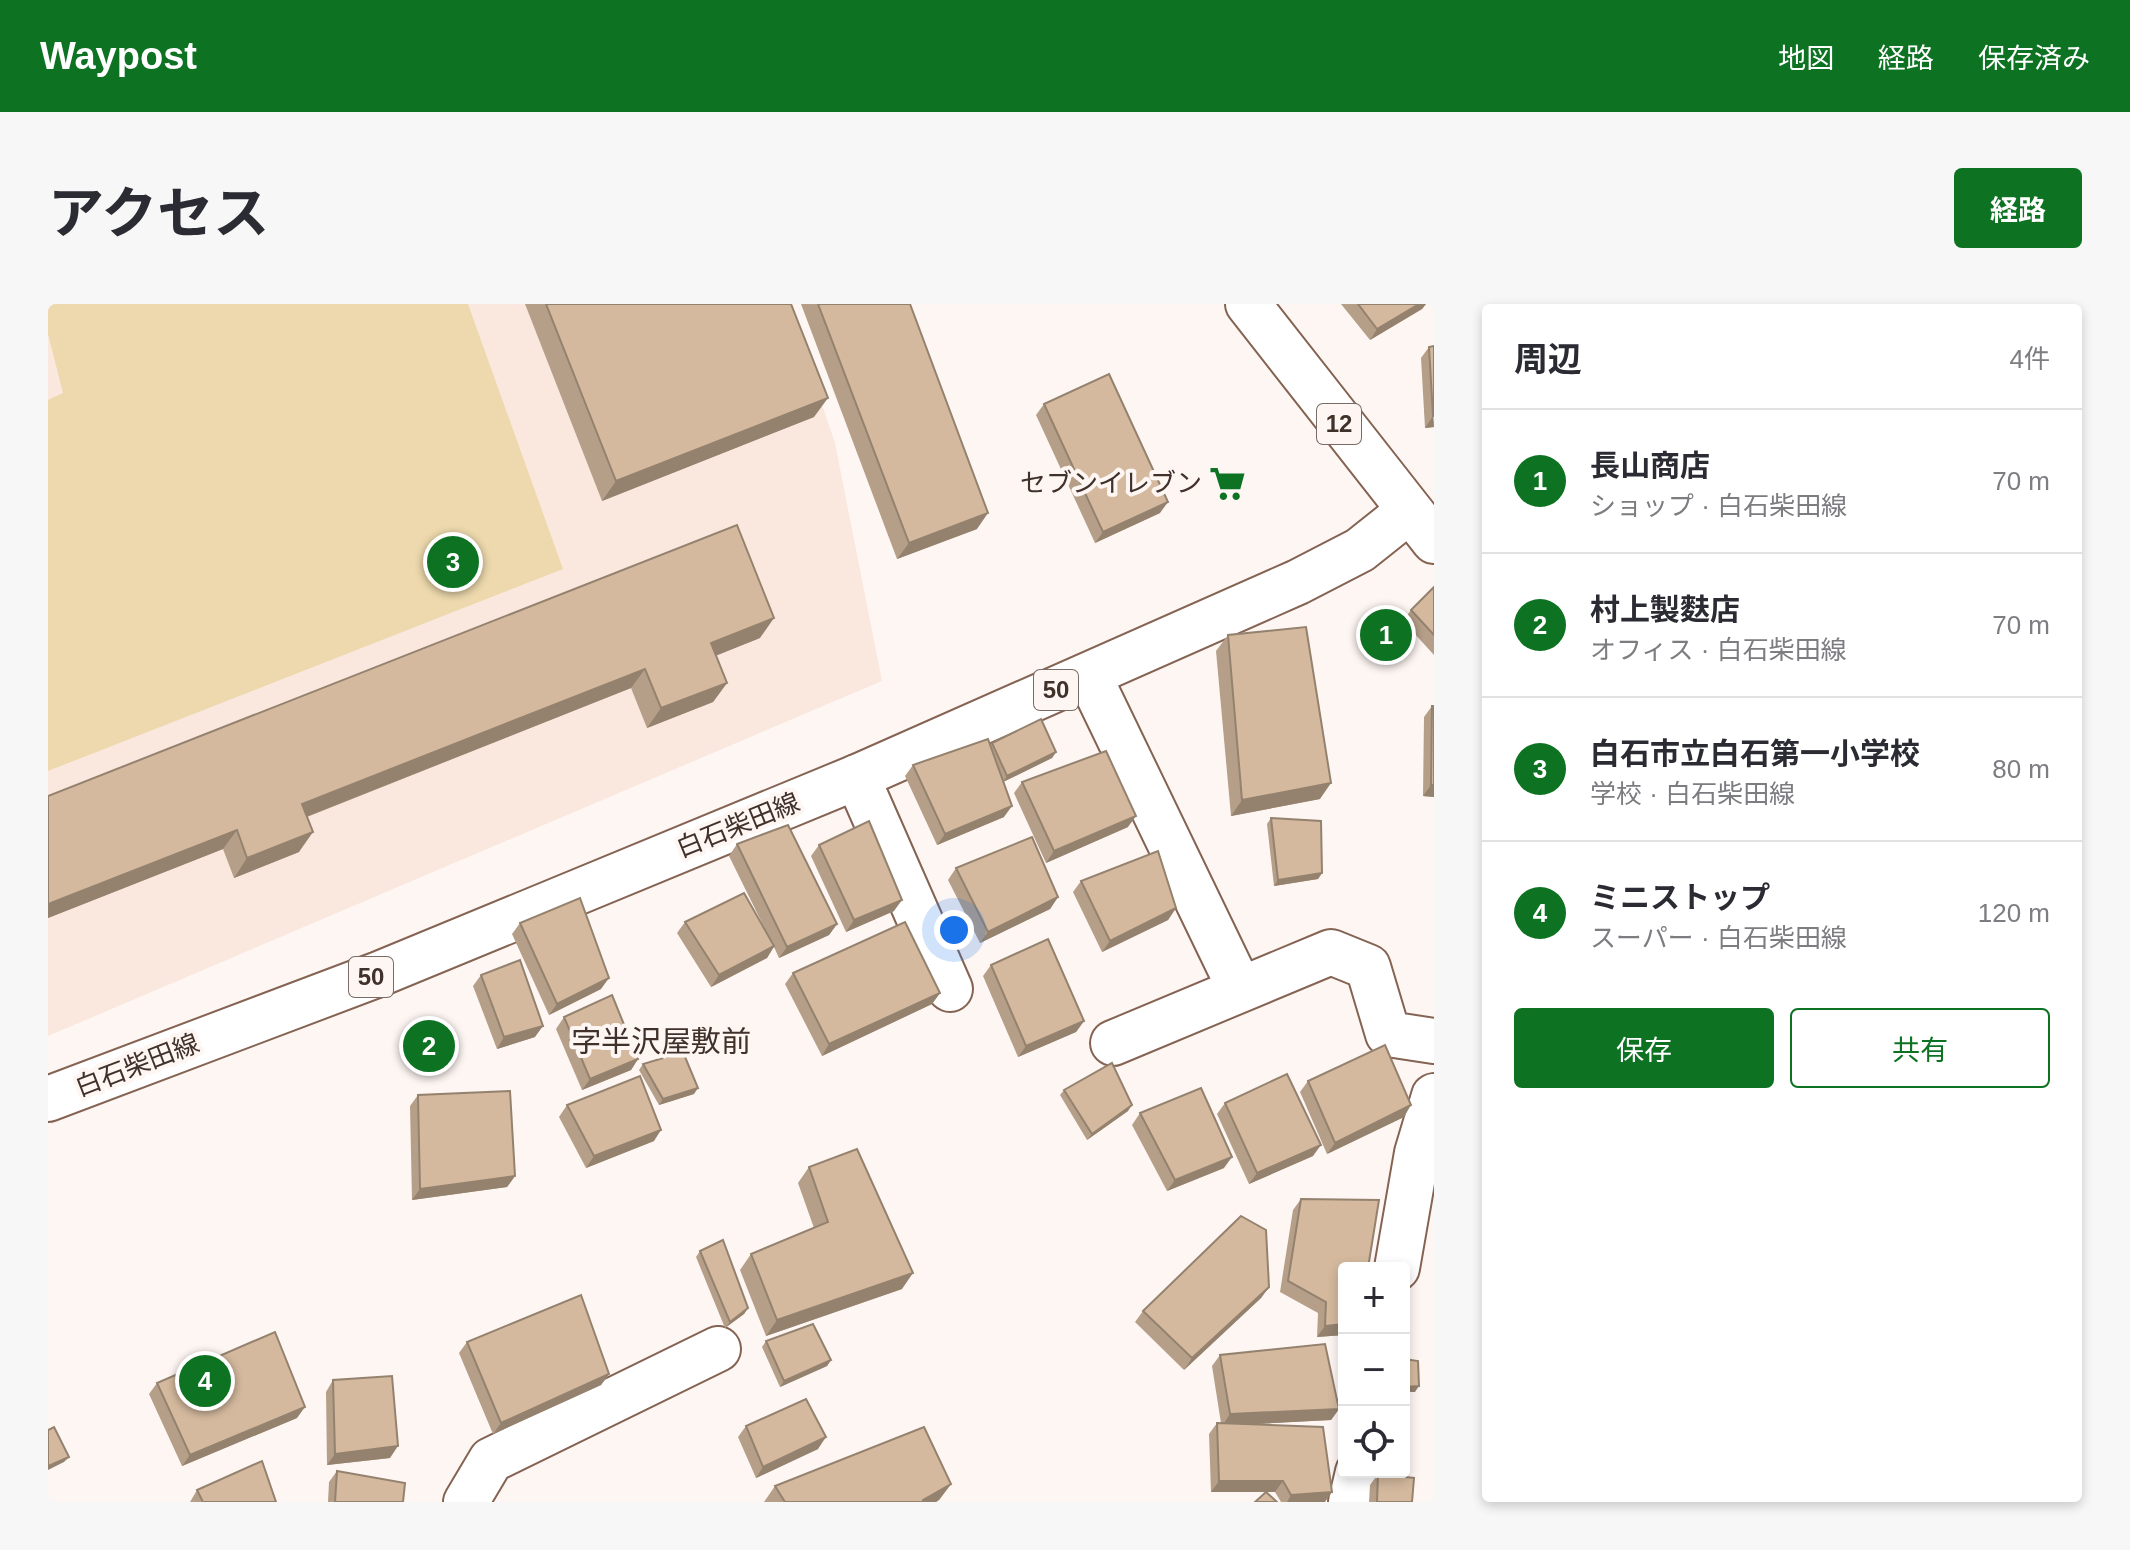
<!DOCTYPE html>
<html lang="ja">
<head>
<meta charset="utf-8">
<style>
	body { margin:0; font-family:Arial,"Noto Sans JP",sans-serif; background:#f7f7f7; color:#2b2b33 }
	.controls { position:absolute; right:24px; bottom:24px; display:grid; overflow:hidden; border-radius:8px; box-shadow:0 4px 12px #0003 }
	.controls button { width:72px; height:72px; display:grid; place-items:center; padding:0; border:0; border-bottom:2px solid #e1e1e2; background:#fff; color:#2b2b33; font:40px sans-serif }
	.you { position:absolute; left:906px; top:626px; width:28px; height:28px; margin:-20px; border:6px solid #fff; border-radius:50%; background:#1a73e8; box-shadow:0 0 0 12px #1a73e833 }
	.badge { display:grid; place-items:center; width:52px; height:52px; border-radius:50%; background:#0d7222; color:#fff; font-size:26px; font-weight:700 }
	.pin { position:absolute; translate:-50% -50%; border:4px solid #fff; box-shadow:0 2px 8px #0006 }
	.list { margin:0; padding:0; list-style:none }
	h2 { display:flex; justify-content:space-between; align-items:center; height:104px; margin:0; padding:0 32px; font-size:34px }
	h2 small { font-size:26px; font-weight:400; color:#7c7c81 }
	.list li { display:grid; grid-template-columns:52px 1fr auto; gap:24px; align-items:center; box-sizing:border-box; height:144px; padding:0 32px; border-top:2px solid #e1e1e2 }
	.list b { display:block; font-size:30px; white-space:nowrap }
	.list p { margin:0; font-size:26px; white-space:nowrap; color:#7c7c81 }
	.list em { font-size:26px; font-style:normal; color:#7c7c81 }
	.actions { display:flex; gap:16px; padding:24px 32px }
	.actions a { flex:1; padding:18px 0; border:2px solid #0d7222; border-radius:8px; text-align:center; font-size:28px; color:#0d7222 }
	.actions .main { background:#0d7222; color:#fff }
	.icon { flex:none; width:44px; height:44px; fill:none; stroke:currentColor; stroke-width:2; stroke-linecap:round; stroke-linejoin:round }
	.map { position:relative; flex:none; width:1386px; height:1198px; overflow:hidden; border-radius:8px }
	header { display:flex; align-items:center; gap:48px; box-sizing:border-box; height:112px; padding:0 40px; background:#0d7222; color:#fff }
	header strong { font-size:38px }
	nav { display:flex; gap:44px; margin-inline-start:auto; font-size:28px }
	.intro { display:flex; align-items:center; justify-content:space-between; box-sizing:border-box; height:192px; padding:0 48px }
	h1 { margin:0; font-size:56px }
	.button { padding:20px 36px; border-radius:8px; background:#0d7222; color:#fff; font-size:28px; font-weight:700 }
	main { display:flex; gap:48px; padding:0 48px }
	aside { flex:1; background:#fff; border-radius:8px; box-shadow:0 4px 12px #0003 }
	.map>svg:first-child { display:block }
	.built { fill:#fae8df }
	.green { fill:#edd9ad }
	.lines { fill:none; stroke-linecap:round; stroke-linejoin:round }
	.minor-casing { stroke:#846353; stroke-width:48 }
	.major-casing { stroke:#846353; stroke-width:48 }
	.minor { stroke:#fff; stroke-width:44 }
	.major { stroke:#fff; stroke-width:44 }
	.wall { fill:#b69f88 }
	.shaded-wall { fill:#94826f }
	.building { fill:#d4b99e; stroke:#94826f; stroke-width:2 }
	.labels { text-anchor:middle; stroke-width:8; stroke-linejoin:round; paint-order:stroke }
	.shield { fill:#fef6f3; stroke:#796c66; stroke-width:2 }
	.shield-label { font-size:24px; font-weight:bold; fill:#40312a }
	.poi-label { font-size:26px; fill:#40312a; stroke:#fef6f3; text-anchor:end }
	.street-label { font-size:26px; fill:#40312a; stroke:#fef6f3 }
	.quarter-label { font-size:30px; fill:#40312a; stroke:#fef6f3 }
</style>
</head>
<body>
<header>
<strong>Waypost</strong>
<nav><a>地図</a><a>経路</a><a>保存済み</a></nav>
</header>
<div class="intro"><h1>アクセス</h1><a class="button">経路</a></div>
<main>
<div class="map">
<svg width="1386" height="1198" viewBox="0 0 1386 1198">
	<rect width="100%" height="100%" fill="#fef6f3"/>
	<polygon class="built" points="0,0 740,0 787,139 834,377 0,732"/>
	<polygon class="green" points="0,0 420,0 515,265 0,467 0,96 15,89 0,30"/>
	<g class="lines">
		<defs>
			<g id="minor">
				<polyline points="1041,372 1192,685"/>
				<polyline points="809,473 902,685"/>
				<polyline points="1065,739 1283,648 1320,663 1340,730 1386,737"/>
				<polyline points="1349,964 1369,849 1386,792"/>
				<polyline points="418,1198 443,1156 670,1045"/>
				<polyline points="1303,1198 1310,1168"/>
			</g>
			<g id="major">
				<polyline points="1200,0 1386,237"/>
				<polyline points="0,795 331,670 809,473 1250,278 1312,246 1361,207"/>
			</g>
		</defs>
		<use href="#minor" class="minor-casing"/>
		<use href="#major" class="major-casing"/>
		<use href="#minor" class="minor"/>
		<use href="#major" class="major"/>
	</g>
	<g class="wall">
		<polygon points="477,0 743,0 766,113 554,197"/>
		<polygon points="753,0 862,0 929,225 849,255"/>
		<polygon points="1293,0 1378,0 1374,5 1322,36"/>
		<polygon points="1381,43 1386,123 1377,124 1373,54"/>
		<polygon points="996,100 1112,209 1047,239 988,111"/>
		<polygon points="1386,283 1386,351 1355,317 1363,306"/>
		<polygon points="1180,331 1272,495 1183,512 1168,347"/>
		<polygon points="712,334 668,351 679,379 665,398 599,424 583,384 259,513 251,548 186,574 175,545 0,614 0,492"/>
		<polygon points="1384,402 1386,402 1386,493 1375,492 1376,413"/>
		<polygon points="944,439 1008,448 1004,454 955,478 956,513 889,541 857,472 865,461 942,440"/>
		<polygon points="974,478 1080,523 998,559 966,489"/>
		<polygon points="1223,514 1274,569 1270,575 1226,582 1219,520"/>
		<polygon points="689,540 789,620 781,631 731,654 726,643 719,654 663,683 629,629 637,618 719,629 681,552"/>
		<polygon points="771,541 846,607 798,628 763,552"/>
		<polygon points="908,564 1010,593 1002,605 932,639 900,576"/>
		<polygon points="1033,577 1128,604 1120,616 1054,648 1025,588"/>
		<polygon points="472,619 553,685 501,711 464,630"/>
		<polygon points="943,661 1036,717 1028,728 970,753 935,672"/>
		<polygon points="745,669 892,689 884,700 774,752 737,680"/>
		<polygon points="433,671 487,733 449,745 425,682"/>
		<polygon points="516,713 590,755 583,766 534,786 508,725"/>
		<polygon points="595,760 646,790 611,801 591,766"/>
		<polygon points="1260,777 1356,813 1279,850 1252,788"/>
		<polygon points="1016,786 1080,807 1039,836 1012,791"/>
		<polygon points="370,791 467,872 459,883 364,896 362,802"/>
		<polygon points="1177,799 1265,852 1201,880 1169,810"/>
		<polygon points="519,801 606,837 538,864 511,813"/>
		<polygon points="1092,809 1176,864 1119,887 1084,821"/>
		<polygon points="761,863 854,985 718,1032 692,966 703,950 766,924 750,879"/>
		<polygon points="1253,895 1296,964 1296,1031 1269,1033 1270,1009 1232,988 1245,906"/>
		<polygon points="652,947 700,1004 696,1010 677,1024 648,953"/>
		<polygon points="1221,983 1213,994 1136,1066 1087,1018 1095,1007"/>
		<polygon points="718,1037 783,1056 779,1062 732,1083 714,1043"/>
		<polygon points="419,1038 561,1070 553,1081 445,1130 411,1049"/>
		<polygon points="1172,1051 1291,1105 1283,1116 1203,1120 1277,1198 1233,1198 1227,1188 1163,1188 1161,1130 1169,1119 1173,1119 1164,1062"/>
		<polygon points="285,1076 342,1154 279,1161 278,1088"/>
		<polygon points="109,1079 249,1114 134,1162 101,1090"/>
		<polygon points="698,1122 770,1145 708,1174 690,1133"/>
		<polygon points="289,1167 355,1198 280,1198 281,1178"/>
		<polygon points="1330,1170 1364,1198 1321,1198 1322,1181"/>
		<polygon points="903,1180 891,1196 888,1198 716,1198 727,1182"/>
		<polygon points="149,1186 228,1198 142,1198"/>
	</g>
	<g class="shaded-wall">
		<polygon points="1371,0 1378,0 1374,5 1322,36 1329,25"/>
		<polygon points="780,94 766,113 554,197 568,177"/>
		<polygon points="1385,112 1386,123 1377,124"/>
		<polygon points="1120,198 1112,209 1047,239 1055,228"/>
		<polygon points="940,209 929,225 849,255 861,239"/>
		<polygon points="726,314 712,334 650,359 663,339"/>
		<polygon points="597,365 583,384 240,520 254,500"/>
		<polygon points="679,379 665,398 599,424 613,404"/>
		<polygon points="1008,448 1004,454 955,478 959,472"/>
		<polygon points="1283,479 1272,495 1183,512 1194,496"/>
		<polygon points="1383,481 1386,481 1386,493 1375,492"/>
		<polygon points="964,502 956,513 889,541 897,530"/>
		<polygon points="1088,512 1080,523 998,559 1006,547"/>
		<polygon points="189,526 175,545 0,614 0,600"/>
		<polygon points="265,528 251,548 186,574 199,554"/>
		<polygon points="1274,569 1270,575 1226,582 1230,576"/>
		<polygon points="1010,593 1002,605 932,639 940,628"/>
		<polygon points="854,596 846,607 798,628 806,616"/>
		<polygon points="1128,604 1120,616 1054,648 1062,637"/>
		<polygon points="789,620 781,631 731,654 739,643"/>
		<polygon points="726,642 719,654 663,683 671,671"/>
		<polygon points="561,674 553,685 501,711 509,700"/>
		<polygon points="892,689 884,700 774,752 781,740"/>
		<polygon points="1036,717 1028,728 970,753 978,742"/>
		<polygon points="495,722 487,733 449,745 456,733"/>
		<polygon points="590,755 583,766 534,786 542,775"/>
		<polygon points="650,784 646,790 611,801 615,795"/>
		<polygon points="1084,801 1080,807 1039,836 1044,830"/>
		<polygon points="1363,801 1356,813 1279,850 1287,839"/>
		<polygon points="613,826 606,837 538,864 546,852"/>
		<polygon points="1273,841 1265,852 1201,880 1209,869"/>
		<polygon points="1184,853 1176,864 1119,887 1127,876"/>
		<polygon points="467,872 459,883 364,896 372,885"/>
		<polygon points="865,969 854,985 718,1032 729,1016"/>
		<polygon points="1221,983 1213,994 1136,1066 1144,1054"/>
		<polygon points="700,1004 696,1010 677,1024 682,1018"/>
		<polygon points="1296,1020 1296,1031 1269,1033 1277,1022"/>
		<polygon points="783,1056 779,1062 732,1083 736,1077"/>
		<polygon points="561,1070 553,1081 445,1130 453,1119"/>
		<polygon points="1371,1082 1367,1088 1356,1088 1356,1083"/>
		<polygon points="257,1103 249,1114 134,1162 142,1151"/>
		<polygon points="1291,1105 1283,1116 1174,1122 1182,1110"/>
		<polygon points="778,1133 770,1145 708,1174 715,1163"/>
		<polygon points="350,1142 342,1154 279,1161 287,1150"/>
		<polygon points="21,1153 16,1158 0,1166 0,1162"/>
		<polygon points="1171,1177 1235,1177 1227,1188 1163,1188"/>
		<polygon points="903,1180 891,1196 888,1198 873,1198 875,1196"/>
		<polygon points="1284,1188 1277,1198 1239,1198 1243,1191"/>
	</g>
	<g class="building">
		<polygon points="498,0 743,0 780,94 568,177"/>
		<polygon points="770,0 862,0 940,209 861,239"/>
		<polygon points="1310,0 1371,0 1329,25"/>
		<polygon points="1386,42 1386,112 1385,112 1381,43"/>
		<polygon points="1061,70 1120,198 1055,228 996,100"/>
		<polygon points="689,221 726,314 663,339 679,379 613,404 597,365 254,500 265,528 199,554 189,526 0,600 0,492"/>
		<polygon points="1386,283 1386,331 1363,306"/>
		<polygon points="1258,323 1283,479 1194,496 1180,331"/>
		<polygon points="1384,402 1386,402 1386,481 1383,481"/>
		<polygon points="993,415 1008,448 959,472 944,439"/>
		<polygon points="940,435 964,502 897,530 865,461"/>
		<polygon points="1058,447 1088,512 1006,547 974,478"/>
		<polygon points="1223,514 1273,517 1274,569 1230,576"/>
		<polygon points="821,517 854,596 806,616 771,541"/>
		<polygon points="740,521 789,620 739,643 689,540"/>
		<polygon points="984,533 1010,593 940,628 908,564"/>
		<polygon points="1110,547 1128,604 1062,637 1033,577"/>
		<polygon points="696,589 726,642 671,671 637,618"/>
		<polygon points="532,594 561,674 509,700 472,619"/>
		<polygon points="857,618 892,689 781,740 745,669"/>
		<polygon points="1000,635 1036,717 978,742 943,661"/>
		<polygon points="472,656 495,722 456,733 433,671"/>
		<polygon points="564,691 590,755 542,775 516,713"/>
		<polygon points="1337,741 1363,801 1287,839 1260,777"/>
		<polygon points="635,748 650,784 615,795 595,760"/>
		<polygon points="1064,759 1084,801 1044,830 1016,786"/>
		<polygon points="1239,770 1273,841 1209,869 1177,799"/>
		<polygon points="592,772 613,826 546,852 519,801"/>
		<polygon points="1153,784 1184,853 1127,876 1092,809"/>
		<polygon points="462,787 467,872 372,885 370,791"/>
		<polygon points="809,845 865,969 729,1016 703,950 780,918 761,863"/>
		<polygon points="1253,895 1331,896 1320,964 1296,964 1296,1020 1277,1022 1278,998 1240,977"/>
		<polygon points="1193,912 1218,926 1221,983 1144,1054 1095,1007"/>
		<polygon points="675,936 700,1004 682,1018 652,947"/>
		<polygon points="533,991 561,1070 453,1119 419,1038"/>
		<polygon points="765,1020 783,1056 736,1077 718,1037"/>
		<polygon points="227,1028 257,1103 142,1151 109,1079"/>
		<polygon points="1277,1040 1291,1105 1182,1110 1172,1051"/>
		<polygon points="1356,1055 1370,1057 1371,1082 1356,1083"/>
		<polygon points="344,1072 350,1142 287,1150 285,1076"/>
		<polygon points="758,1095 778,1133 715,1163 698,1122"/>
		<polygon points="1169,1119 1275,1123 1284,1188 1243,1191 1235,1177 1171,1177"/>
		<polygon points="6,1123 21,1153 0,1162 0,1126"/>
		<polygon points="876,1123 903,1180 875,1196 875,1198 737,1198 727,1182"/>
		<polygon points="214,1157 228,1198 155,1198 149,1186"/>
		<polygon points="289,1167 357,1179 355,1198 287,1198"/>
		<polygon points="1330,1170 1366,1174 1364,1198 1329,1198"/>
		<polygon points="1218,1188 1229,1198 1207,1198"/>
	</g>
	<defs>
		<symbol id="supermarket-bare" viewBox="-9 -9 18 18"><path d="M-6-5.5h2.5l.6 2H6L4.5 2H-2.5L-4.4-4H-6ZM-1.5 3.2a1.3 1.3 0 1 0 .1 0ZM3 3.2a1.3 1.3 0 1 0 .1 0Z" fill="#0d7222" stroke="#fef6f3" stroke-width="2.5" paint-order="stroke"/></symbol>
	</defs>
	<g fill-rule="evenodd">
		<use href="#supermarket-bare" x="1154" y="154" width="51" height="51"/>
	</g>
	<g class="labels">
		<g class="shield">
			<rect x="1269" y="100" width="44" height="40" rx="6"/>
			<rect x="986" y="366" width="44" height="40" rx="6"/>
			<rect x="301" y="653" width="44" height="40" rx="6"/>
		</g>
		<g class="shield-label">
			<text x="1291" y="128">12</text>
			<text x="1008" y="394">50</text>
			<text x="323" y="681">50</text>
		</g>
		<g class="poi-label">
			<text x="1154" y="188">セブンイレブン</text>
		</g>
		<g class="street-label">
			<text transform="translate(690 521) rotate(-22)" y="9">白石柴田線</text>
			<text transform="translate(89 761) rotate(-21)" y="9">白石柴田線</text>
		</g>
		<g class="quarter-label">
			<text x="613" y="748">字半沢屋敷前</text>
		</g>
	</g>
</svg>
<div class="controls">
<button>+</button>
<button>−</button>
<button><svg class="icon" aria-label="locate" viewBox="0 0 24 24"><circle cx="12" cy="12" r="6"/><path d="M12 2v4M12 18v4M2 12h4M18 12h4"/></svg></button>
</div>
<div class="you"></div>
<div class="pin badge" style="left:1338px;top:331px">1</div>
<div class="pin badge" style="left:381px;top:742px">2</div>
<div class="pin badge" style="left:405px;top:258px">3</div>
<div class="pin badge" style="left:157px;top:1077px">4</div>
</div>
<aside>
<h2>周辺<small>4件</small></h2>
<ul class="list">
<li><span class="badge">1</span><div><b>長山商店</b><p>ショップ · 白石柴田線</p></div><em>70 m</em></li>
<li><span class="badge">2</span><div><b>村上製麩店</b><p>オフィス · 白石柴田線</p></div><em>70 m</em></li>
<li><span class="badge">3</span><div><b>白石市立白石第一小学校</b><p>学校 · 白石柴田線</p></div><em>80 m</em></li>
<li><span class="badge">4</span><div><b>ミニストップ</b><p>スーパー · 白石柴田線</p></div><em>120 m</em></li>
</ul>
<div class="actions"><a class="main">保存</a><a>共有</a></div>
</aside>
</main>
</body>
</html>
